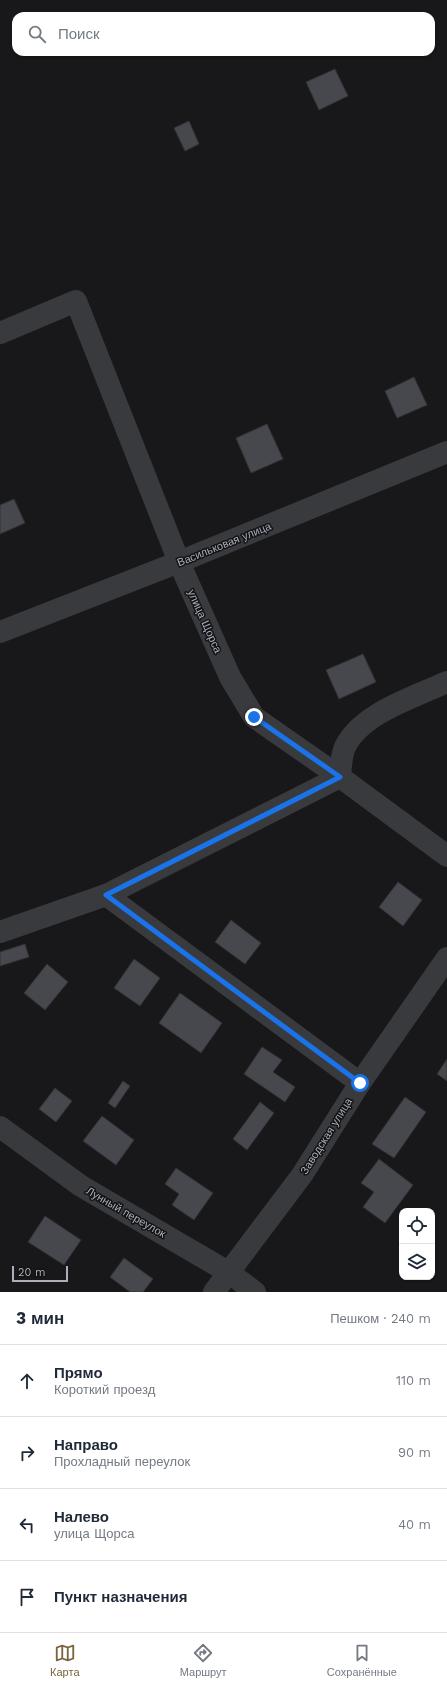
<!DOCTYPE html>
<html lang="ru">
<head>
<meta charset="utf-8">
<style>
	body { margin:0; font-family:"Work Sans",sans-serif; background:#f6f6f7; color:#1f2937 }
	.controls { position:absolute; right:12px; bottom:12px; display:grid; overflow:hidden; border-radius:8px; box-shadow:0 1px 3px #0004 }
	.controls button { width:36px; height:36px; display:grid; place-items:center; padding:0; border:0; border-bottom:1px solid #e0e1e3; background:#fff; color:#1f2937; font:20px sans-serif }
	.scale { position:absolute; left:12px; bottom:10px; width:56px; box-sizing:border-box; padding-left:4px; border:2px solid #aaafb9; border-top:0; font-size:11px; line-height:14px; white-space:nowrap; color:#aaafb9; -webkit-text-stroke:3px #131315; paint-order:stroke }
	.stop { position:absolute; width:12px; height:12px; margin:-9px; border:3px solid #1a73e8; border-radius:50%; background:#fff }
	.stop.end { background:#1a73e8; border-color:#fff; box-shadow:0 1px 4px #0008 }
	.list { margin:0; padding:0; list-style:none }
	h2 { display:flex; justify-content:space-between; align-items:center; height:52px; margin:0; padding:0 16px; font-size:17px }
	h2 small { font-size:13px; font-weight:400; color:#747a83 }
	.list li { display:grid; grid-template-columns:26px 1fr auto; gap:12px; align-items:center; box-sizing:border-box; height:72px; padding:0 16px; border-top:1px solid #e0e1e3 }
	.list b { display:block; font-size:15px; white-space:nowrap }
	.list p { margin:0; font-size:13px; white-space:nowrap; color:#747a83 }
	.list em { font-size:13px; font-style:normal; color:#747a83 }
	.icon { flex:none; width:22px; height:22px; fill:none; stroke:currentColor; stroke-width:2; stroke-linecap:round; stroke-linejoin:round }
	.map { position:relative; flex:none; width:447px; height:1292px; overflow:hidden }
	.search { position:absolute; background:#fff; box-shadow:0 1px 3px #0004; left:12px; right:12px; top:12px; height:44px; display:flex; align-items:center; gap:10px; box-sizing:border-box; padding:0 14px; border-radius:12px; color:#747a83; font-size:15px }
	.sheet { height:340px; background:#fff }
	nav { display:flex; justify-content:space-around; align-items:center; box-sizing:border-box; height:56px; border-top:1px solid #e0e1e3; background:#fff; font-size:11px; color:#747a83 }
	nav a { display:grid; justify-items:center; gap:2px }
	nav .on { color:#7a643b }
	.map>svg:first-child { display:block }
	.building { fill:#47484d; stroke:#323236 }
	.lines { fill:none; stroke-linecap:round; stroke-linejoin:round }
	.minor { stroke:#393a3e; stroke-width:22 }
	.route { stroke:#1a73e8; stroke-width:5 }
	.labels { text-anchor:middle; stroke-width:3; stroke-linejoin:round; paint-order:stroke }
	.street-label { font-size:11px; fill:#aaafb9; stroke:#131315 }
</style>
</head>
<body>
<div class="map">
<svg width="447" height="1292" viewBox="0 0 447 1292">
	<rect width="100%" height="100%" fill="#18181a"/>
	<g class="building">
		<polygon points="335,69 348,96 319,110 306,82"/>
		<polygon points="189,121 199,144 185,151 174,128"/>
		<polygon points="414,377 427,405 397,418 385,391"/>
		<polygon points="267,424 283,459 251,473 236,438"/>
		<polygon points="14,499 25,523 0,534 0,505"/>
		<polygon points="363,654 376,682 339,699 326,670"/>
		<polygon points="398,882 422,900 403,926 379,907"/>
		<polygon points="231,920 261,943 245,964 215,942"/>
		<polygon points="25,944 29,957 0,966 0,952"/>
		<polygon points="134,959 160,978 140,1006 114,988"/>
		<polygon points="47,964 68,982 45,1010 24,993"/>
		<polygon points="180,993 222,1023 201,1053 159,1023"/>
		<polygon points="262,1047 282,1060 273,1072 295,1087 285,1102 244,1074"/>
		<polygon points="447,1059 447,1081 437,1074"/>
		<polygon points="123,1081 130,1086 115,1108 108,1103"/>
		<polygon points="55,1088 72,1101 56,1122 39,1109"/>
		<polygon points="405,1097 426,1112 394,1158 372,1144"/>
		<polygon points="260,1102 274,1113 247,1150 233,1139"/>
		<polygon points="102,1116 134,1140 116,1165 83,1141"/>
		<polygon points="379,1159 413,1185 385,1223 363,1207 374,1192 361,1183"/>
		<polygon points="176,1168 213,1193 194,1220 172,1205 179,1194 165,1184"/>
		<polygon points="45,1216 81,1240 64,1265 28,1242"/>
		<polygon points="124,1258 153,1279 143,1292 130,1292 110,1277"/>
	</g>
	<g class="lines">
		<g class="minor">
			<polyline points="0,333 76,301 179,562 230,677 254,717 340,777 447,856"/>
			<polyline points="0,632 179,562 447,452"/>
			<polyline points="106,895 360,1083"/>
			<path d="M0,932L106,895L340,777C341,767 341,756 345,747C361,713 415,697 447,682"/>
			<polyline points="0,1127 81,1186 228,1272 255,1292"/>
			<polyline points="214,1292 302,1175 360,1083 447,958"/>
		</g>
	</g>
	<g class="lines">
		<polyline class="route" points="254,717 340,777 106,895 360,1083"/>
	</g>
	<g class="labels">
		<g class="street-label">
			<text transform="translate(224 544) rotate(-22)" y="4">Васильковая улица</text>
			<text transform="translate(205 621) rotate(66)" y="4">улица Щорса</text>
			<text transform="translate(326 1136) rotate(-58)" y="4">Заводская улица</text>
			<text transform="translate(126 1212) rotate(30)" y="4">Лунный переулок</text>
		</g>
	</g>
</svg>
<div class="controls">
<button><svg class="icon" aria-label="locate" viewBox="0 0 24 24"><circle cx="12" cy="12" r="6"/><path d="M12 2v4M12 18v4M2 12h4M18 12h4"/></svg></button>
<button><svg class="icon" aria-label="layers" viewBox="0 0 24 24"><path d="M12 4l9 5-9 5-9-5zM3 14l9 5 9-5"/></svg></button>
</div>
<div class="scale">20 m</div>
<div class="stop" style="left:360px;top:1083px"></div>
<div class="stop end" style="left:254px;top:717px"></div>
<div class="search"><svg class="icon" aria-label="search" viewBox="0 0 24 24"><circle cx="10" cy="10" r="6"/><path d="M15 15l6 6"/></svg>Поиск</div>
</div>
<section class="sheet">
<h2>3 мин<small>Пешком · 240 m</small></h2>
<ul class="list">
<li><svg class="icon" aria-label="ahead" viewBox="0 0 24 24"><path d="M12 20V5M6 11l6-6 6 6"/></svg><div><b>Прямо</b><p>Короткий проезд</p></div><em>110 m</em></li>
<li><svg class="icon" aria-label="right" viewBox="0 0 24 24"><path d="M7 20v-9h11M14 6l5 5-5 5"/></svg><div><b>Направо</b><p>Прохладный переулок</p></div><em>90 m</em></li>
<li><svg class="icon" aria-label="left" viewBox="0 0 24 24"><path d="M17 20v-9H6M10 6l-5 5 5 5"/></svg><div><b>Налево</b><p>улица Щорса</p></div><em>40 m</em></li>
<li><svg class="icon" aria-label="arrive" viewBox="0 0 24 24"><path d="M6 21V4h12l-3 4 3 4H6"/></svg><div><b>Пункт назначения</b></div></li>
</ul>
</section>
<nav>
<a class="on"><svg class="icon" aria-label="map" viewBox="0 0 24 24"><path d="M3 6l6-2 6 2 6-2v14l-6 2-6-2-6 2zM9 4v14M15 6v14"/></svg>Карта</a>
<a><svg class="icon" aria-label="directions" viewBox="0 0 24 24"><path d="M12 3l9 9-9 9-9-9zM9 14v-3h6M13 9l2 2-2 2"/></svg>Маршрут</a>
<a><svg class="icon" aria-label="saved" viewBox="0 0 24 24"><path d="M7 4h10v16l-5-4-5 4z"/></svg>Сохранённые</a>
</nav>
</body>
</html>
